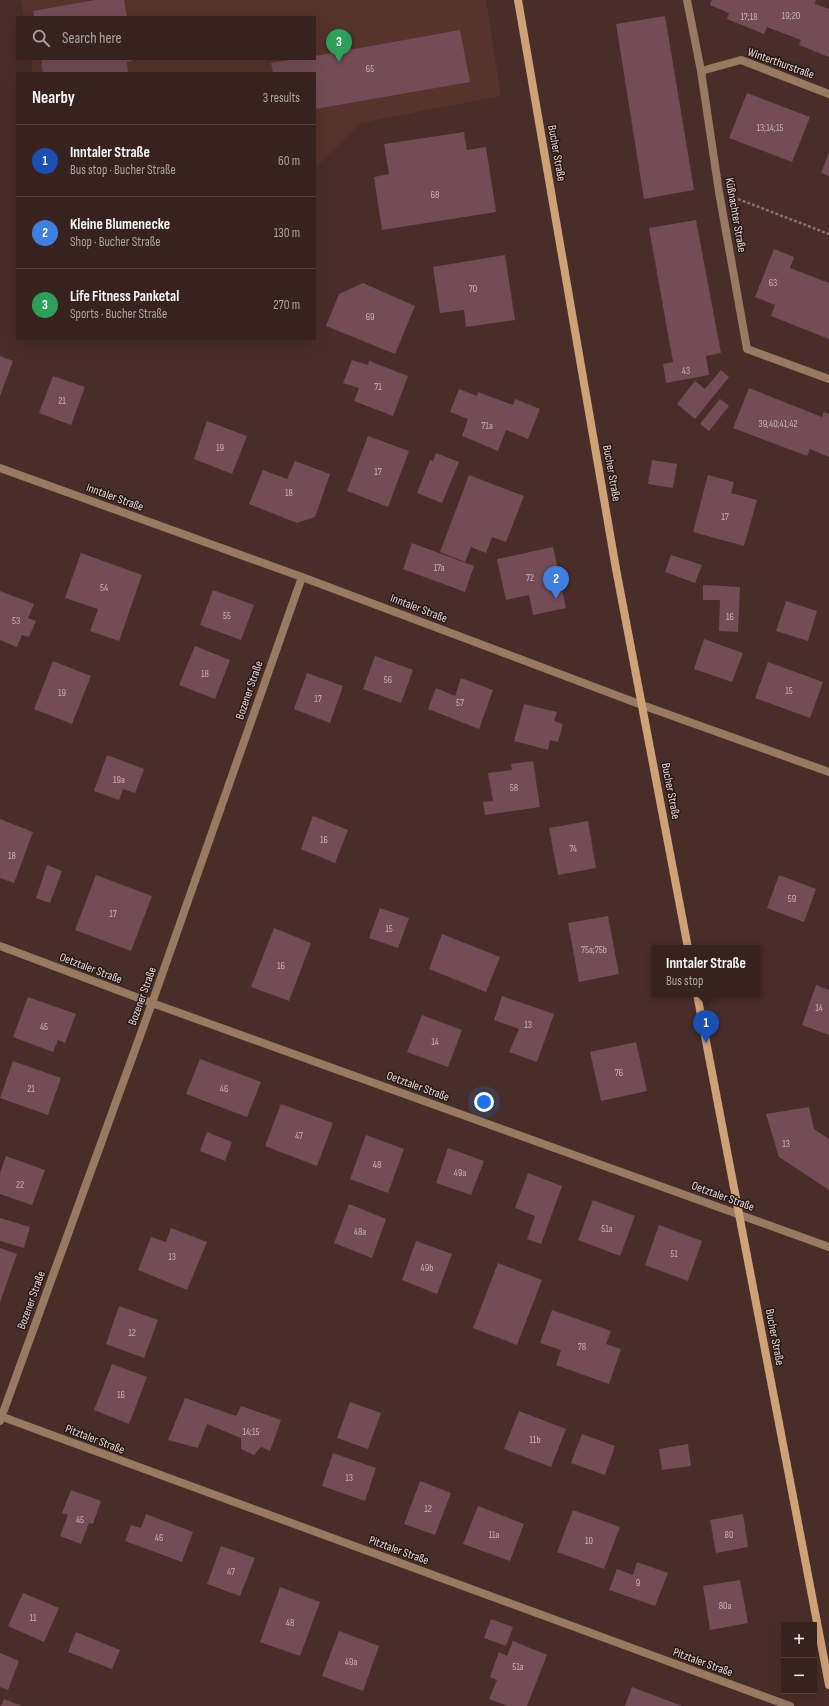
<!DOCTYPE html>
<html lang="en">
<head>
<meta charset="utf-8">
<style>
	body { margin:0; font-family:"Sofia Sans Condensed",sans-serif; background:#422f2b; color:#f1f3f6 }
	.controls { position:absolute; right:12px; bottom:12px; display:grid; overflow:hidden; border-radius:0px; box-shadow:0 4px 16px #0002 }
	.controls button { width:36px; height:36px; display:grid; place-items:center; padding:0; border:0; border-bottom:1px solid #513f3c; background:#37221e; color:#f1f3f6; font:20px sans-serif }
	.you { position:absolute; left:484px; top:1102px; width:14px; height:14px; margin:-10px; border:3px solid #fff; border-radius:50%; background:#1a73e8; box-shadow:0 0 0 6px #1a73e833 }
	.badge { display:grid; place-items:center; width:26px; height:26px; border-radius:50%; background:#95b2f1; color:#fff; font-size:13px; font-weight:700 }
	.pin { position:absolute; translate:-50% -33px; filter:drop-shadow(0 1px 2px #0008) }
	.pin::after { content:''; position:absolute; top:21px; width:14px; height:12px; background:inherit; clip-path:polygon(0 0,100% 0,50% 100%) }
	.popup { position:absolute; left:652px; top:945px; width:108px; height:52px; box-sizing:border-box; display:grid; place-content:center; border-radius:0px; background:#37221e; filter:drop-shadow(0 1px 3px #0005); font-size:13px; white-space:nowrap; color:#aaa4a4 }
	.popup b { font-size:15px; color:#f1f3f6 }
	.popup::after { content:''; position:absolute; left:50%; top:100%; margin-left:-8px; border:8px solid transparent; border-top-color:#37221e }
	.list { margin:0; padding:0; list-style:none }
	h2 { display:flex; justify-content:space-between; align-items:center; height:52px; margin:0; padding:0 16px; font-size:17px }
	h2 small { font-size:13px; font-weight:400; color:#aaa4a4 }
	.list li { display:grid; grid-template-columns:26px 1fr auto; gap:12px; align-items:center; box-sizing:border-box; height:72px; padding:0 16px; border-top:1px solid #513f3c }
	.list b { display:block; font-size:15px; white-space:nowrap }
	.list p { margin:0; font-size:13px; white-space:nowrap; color:#aaa4a4 }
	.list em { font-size:13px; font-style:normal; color:#aaa4a4 }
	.icon { flex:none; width:22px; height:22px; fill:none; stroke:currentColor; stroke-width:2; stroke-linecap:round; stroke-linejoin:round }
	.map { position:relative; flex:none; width:829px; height:1706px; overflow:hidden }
	.search { position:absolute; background:#37221e; box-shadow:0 4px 16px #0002; left:16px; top:16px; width:300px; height:44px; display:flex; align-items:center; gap:10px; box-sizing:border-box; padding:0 14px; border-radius:0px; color:#aaa4a4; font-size:15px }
	.panel { position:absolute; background:#37221e; box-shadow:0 4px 16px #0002; left:16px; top:72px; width:300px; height:268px; border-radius:0px }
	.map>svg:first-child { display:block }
	.built { fill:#56332c }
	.building { fill:#734c57 }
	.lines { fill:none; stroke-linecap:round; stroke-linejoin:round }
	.path { stroke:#89716c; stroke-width:2.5; stroke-dasharray:3 2; stroke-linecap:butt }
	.minor { stroke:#977a61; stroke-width:8 }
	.secondary { stroke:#cea177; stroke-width:8 }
	.labels { text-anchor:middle; stroke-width:3; stroke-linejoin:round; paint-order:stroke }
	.number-label { font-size:10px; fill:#cab3b2 }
	.street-label { font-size:12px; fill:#e7d5d1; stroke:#261917 }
</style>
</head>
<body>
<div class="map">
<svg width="829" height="1706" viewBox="0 0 829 1706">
	<rect width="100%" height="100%" fill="#492d28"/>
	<polygon class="built" points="21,0 486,0 501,96 360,123 315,168 315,73 33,73 31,59 315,59 315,17 24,17"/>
	<g class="building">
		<polygon points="95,0 124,0 127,17 34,17 33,11"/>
		<polygon points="712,0 816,0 815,4 829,9 829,57 799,45 801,40 767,27 764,34 727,19 729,13 710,5"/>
		<polygon points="665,16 694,190 644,199 616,24"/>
		<polygon points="460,30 470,82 315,109 315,73 273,73 271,63 295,59 315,59 315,56"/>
		<polygon points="41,59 137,59 127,62 128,73 43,73"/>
		<polygon points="747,93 810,117 792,162 729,138"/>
		<polygon points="464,132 467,150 486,147 496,212 382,230 374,177 389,174 384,144"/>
		<polygon points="829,153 829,176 821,173"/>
		<polygon points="696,220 721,353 706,356 709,375 666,383 663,364 673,362 649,228"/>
		<polygon points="774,249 794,257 790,268 829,283 829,339 771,316 775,305 755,297"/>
		<polygon points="505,255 515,320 466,327 464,310 440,313 433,267"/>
		<polygon points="363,283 415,306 395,354 326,326 339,294"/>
		<polygon points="0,356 13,361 0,396"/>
		<polygon points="352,360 368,365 369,361 408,376 393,416 354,401 359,388 343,383"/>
		<polygon points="721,370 729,377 695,419 677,404 695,381 705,389"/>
		<polygon points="53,376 85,387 71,425 39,413"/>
		<polygon points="749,388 822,417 824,412 829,414 829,457 810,449 807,456 733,428"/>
		<polygon points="459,389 477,396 478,392 513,405 515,399 540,409 528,439 506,430 498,451 462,436 468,419 450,412"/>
		<polygon points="720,399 729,406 709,431 700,424"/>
		<polygon points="207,421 247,436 232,474 194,459"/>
		<polygon points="368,436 409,451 388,507 347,491"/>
		<polygon points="436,453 459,462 442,503 417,493 430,460 433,461"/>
		<polygon points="652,460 677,464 673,488 648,484"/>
		<polygon points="295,461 330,474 315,517 297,523 249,504 263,470 287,479"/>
		<polygon points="469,475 524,496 506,542 492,537 486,553 471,547 465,562 440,552"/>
		<polygon points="708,475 734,482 731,493 757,500 744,546 693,532"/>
		<polygon points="412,543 474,566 465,592 403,569"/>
		<polygon points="553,547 566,608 533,615 529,595 506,600 497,559"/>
		<polygon points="81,553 142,575 119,641 90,631 98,609 65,598"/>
		<polygon points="671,555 702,565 695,583 665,572"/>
		<polygon points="703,585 740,587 738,632 719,631 720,600 703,600"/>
		<polygon points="213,590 254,605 241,640 200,625"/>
		<polygon points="0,591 34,604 28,618 36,621 29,637 22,635 17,647 0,640"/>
		<polygon points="786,601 817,611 808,641 776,631"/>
		<polygon points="704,639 743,653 732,682 694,669"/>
		<polygon points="195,646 230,660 215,699 179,685"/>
		<polygon points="375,656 413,670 401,703 363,689"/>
		<polygon points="53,661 91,676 72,724 34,709"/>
		<polygon points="768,662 823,682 810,718 755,698"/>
		<polygon points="307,673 343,686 330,723 294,709"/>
		<polygon points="461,678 493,690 479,729 428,709 436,688 455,696"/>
		<polygon points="524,704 557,712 554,721 563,724 558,742 550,740 548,750 514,741"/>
		<polygon points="107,755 144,769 135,793 123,789 119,800 94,791"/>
		<polygon points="533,761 540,807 485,815 483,802 493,801 488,773 512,770 511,764"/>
		<polygon points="313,816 348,830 335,863 301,849"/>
		<polygon points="0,819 33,832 14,883 0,878"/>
		<polygon points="588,821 596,868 558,875 549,828"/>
		<polygon points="47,865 62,871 50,903 36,898"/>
		<polygon points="96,875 152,896 131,951 75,930"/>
		<polygon points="779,875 816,889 804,922 767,908"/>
		<polygon points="380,908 409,918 398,948 369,938"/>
		<polygon points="608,916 619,974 579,982 568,923"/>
		<polygon points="274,928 311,943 289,1001 251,987"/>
		<polygon points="442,934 500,957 486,992 429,969"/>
		<polygon points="816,985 829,990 829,1035 802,1025"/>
		<polygon points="502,996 554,1014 537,1062 509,1052 519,1029 494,1020"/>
		<polygon points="28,997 76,1014 65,1043 58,1040 53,1052 13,1037"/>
		<polygon points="422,1015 462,1030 448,1067 407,1052"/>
		<polygon points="636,1042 647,1091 601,1101 590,1052"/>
		<polygon points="200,1059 261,1082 247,1117 186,1094"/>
		<polygon points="13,1061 61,1078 48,1115 0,1098"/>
		<polygon points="281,1104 333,1123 317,1166 265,1146"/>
		<polygon points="809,1107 814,1129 829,1139 829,1190 779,1157 766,1114"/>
		<polygon points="207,1132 232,1142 225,1161 200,1151"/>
		<polygon points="366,1135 404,1149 388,1193 350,1179"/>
		<polygon points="448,1148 484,1161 471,1195 436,1183"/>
		<polygon points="6,1156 45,1170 32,1205 0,1194 0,1173"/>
		<polygon points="528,1173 562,1186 541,1244 527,1239 535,1216 515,1208"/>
		<polygon points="593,1200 635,1216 620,1256 578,1240"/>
		<polygon points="349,1204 386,1219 372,1258 334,1243"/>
		<polygon points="0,1218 30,1227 24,1248 0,1241"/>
		<polygon points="659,1225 702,1241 688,1281 645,1265"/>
		<polygon points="171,1228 207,1242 187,1290 138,1270 151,1237 166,1242"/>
		<polygon points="416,1241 452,1254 437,1294 402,1280"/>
		<polygon points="0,1248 17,1254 0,1302"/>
		<polygon points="498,1263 542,1280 517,1345 473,1328"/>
		<polygon points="119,1306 158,1320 144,1358 106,1344"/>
		<polygon points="552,1310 611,1331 606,1344 621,1349 609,1384 556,1365 561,1350 540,1343"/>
		<polygon points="112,1364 147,1377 129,1424 94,1410"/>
		<polygon points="185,1398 236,1416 241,1406 281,1420 270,1451 261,1447 254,1455 241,1449 241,1438 207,1424 198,1448 168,1440"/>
		<polygon points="350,1402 381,1413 368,1449 337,1438"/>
		<polygon points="519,1411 566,1429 551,1467 504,1449"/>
		<polygon points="582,1434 615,1446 605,1475 571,1463"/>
		<polygon points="688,1444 691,1466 662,1470 659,1449"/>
		<polygon points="333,1453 376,1468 365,1501 322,1486"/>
		<polygon points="420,1481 451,1493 435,1535 404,1524"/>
		<polygon points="71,1490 101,1501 93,1524 89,1523 81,1544 60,1536 68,1515 62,1513"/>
		<polygon points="478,1506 524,1524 510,1561 463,1544"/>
		<polygon points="573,1510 620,1527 604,1569 557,1552"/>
		<polygon points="146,1514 193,1532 182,1562 125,1541 131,1525 141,1528"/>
		<polygon points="743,1514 748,1547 716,1553 710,1520"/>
		<polygon points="221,1546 255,1558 240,1596 207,1584"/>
		<polygon points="637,1562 668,1573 655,1606 609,1590 617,1569 633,1575"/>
		<polygon points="740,1580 748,1623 710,1630 703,1586"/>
		<polygon points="280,1587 320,1602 300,1656 260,1642"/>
		<polygon points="23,1593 59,1608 44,1642 8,1626"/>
		<polygon points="491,1619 513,1627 506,1646 484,1638"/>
		<polygon points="339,1631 379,1646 363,1691 322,1676"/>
		<polygon points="76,1632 120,1650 112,1669 68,1652"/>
		<polygon points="513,1641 547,1655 527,1706 508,1706 489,1699 497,1680 490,1677 499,1652 507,1656"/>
		<polygon points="0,1653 19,1661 8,1690 0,1687"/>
		<polygon points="632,1687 682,1706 625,1706"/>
		<polygon points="4,1699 22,1706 1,1706"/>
	</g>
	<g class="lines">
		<polyline class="path" points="738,199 829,234"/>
		<g class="minor">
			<polyline points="687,0 701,71 719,192 747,349 829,379"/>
			<polyline points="701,71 741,60 829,94"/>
			<polyline points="0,468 302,577 642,705 829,772"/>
			<polyline points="0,946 152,1003 829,1247"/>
			<polyline points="0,1416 790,1706"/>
			<polyline points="0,1421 152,1003 302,577"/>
		</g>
		<g class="secondary">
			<polyline points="518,0 616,569 688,948"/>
			<polyline points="697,994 829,1685"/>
		</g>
	</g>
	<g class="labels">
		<g class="number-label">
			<text x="791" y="19">19;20</text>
			<text x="749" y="20">17;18</text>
			<text x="370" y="72">65</text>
			<text x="770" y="131">13;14;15</text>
			<text x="435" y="198">68</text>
			<text x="773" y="286">63</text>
			<text x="473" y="292">70</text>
			<text x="370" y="320">69</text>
			<text x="686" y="374">43</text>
			<text x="378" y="390">71</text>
			<text x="62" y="404">21</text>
			<text x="778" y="427">39;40;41;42</text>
			<text x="487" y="429">71a</text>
			<text x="220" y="451">19</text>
			<text x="378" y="475">17</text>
			<text x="289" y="496">18</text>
			<text x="725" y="520">17</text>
			<text x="439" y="571">17a</text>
			<text x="530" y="581">72</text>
			<text x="104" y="591">54</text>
			<text x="227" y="619">55</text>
			<text x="730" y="620">16</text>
			<text x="16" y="624">53</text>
			<text x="205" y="677">18</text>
			<text x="388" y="683">56</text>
			<text x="789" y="694">15</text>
			<text x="62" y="696">19</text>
			<text x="318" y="702">17</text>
			<text x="460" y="706">57</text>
			<text x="119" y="783">19a</text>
			<text x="514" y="791">58</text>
			<text x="324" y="843">16</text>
			<text x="573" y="852">74</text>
			<text x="12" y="859">18</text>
			<text x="792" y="902">59</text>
			<text x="113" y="917">17</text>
			<text x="389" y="932">15</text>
			<text x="594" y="953">75a;75b</text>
			<text x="281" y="969">16</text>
			<text x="819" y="1011">14</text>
			<text x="528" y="1028">13</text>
			<text x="44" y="1030">45</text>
			<text x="435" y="1045">14</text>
			<text x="619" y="1076">76</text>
			<text x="31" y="1092">21</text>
			<text x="224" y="1092">46</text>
			<text x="299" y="1139">47</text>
			<text x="786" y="1147">13</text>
			<text x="377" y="1168">48</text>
			<text x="460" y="1176">49a</text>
			<text x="20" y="1188">22</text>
			<text x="607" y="1232">51a</text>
			<text x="360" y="1235">48a</text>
			<text x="674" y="1257">51</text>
			<text x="172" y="1260">13</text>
			<text x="427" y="1271">49b</text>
			<text x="132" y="1336">12</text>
			<text x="582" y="1350">78</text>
			<text x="121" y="1398">16</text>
			<text x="251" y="1435">14;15</text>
			<text x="535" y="1443">11b</text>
			<text x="349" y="1481">13</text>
			<text x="428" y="1512">12</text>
			<text x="80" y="1523">45</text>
			<text x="494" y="1538">11a</text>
			<text x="729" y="1538">80</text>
			<text x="159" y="1541">46</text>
			<text x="589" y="1544">10</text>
			<text x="231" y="1575">47</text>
			<text x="638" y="1586">9</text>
			<text x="725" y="1609">80a</text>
			<text x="33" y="1621">11</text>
			<text x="290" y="1626">48</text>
			<text x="351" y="1665">49a</text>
			<text x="518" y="1670">51a</text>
		</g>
		<g class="street-label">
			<text transform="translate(781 63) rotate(20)" y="4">Winterthurstraße</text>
			<text transform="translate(557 153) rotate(80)" y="4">Bucher Straße</text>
			<text transform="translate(736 215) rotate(80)" y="4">Küßnachter Straße</text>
			<text transform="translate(612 473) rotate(80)" y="4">Bucher Straße</text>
			<text transform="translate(115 497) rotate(20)" y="4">Inntaler Straße</text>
			<text transform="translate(419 608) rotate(21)" y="4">Inntaler Straße</text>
			<text transform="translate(249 690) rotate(-71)" y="4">Bozener Straße</text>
			<text transform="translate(671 791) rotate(79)" y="4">Bucher Straße</text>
			<text transform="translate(91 968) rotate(21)" y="4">Oetztaler Straße</text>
			<text transform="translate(142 996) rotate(-70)" y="4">Bozener Straße</text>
			<text transform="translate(418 1086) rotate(20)" y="4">Oetztaler Straße</text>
			<text transform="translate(723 1196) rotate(20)" y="4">Oetztaler Straße</text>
			<text transform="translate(31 1300) rotate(-70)" y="4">Bozener Straße</text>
			<text transform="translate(775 1337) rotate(79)" y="4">Bucher Straße</text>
			<text transform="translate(95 1439) rotate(21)" y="4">Pitztaler Straße</text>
			<text transform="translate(399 1550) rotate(20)" y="4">Pitztaler Straße</text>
			<text transform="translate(703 1662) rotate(20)" y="4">Pitztaler Straße</text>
		</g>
	</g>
</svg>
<div class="controls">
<button>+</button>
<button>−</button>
</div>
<div class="you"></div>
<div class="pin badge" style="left:706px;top:1043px;background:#1a4fb4">1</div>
<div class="popup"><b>Inntaler Straße</b>Bus stop</div>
<div class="pin badge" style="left:556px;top:599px;background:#3f7fe0">2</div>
<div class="pin badge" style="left:339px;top:62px;background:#2e9e5b">3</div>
<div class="search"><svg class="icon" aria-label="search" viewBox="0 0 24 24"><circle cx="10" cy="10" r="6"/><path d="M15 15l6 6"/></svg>Search here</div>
<section class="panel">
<h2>Nearby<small>3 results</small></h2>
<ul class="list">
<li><span class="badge" style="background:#1a4fb4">1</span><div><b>Inntaler Straße</b><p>Bus stop · Bucher Straße</p></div><em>60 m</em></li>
<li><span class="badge" style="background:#3f7fe0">2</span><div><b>Kleine Blumenecke</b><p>Shop · Bucher Straße</p></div><em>130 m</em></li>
<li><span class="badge" style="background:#2e9e5b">3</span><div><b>Life Fitness Panketal</b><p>Sports · Bucher Straße</p></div><em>270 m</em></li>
</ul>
</section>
</div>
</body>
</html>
